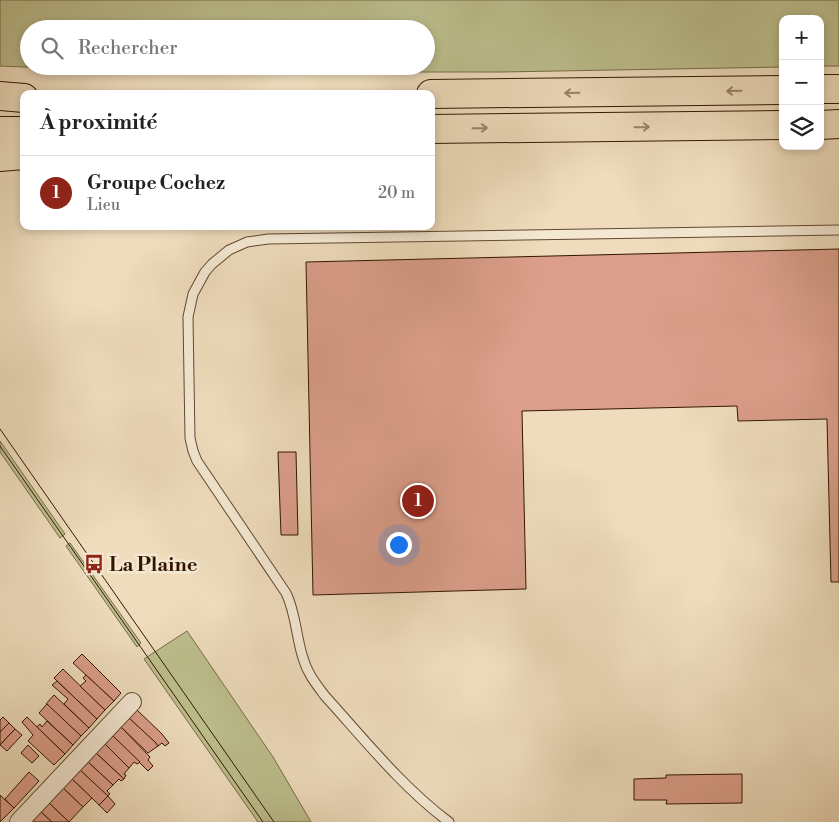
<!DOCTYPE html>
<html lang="fr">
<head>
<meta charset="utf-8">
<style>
	body { margin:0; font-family:"Libre Bodoni",serif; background:#f6f6f6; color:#222 }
	.controls { position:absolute; right:15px; top:15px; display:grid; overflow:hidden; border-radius:10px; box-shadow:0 2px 8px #0003 }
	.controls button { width:45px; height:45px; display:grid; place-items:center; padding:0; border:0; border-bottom:1px solid #e0e0e0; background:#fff; color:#222; font:25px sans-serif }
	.you { position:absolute; left:398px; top:544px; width:18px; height:18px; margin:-12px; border:4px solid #fff; border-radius:50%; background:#1a73e8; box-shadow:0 0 0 8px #1a73e833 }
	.badge { display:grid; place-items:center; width:32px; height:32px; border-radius:50%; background:#8f2418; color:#fff; font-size:16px; font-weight:700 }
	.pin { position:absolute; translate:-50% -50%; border:2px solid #fff; box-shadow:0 1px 5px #0006 }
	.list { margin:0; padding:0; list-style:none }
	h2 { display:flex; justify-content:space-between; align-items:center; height:65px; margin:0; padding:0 20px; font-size:21px }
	h2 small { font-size:16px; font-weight:400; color:#767676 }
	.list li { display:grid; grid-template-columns:32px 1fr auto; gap:15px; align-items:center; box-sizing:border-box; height:75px; padding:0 20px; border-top:1px solid #e0e0e0 }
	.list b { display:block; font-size:19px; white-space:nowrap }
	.list p { margin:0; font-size:16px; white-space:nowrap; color:#767676 }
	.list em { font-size:16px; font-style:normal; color:#767676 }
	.icon { flex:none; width:28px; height:28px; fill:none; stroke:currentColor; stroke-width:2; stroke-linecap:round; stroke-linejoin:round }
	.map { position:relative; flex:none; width:839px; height:822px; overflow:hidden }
	.search { position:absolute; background:#fff; box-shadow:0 2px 8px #0003; left:20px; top:20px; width:415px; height:55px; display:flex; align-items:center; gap:12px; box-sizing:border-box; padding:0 18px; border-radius:28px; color:#767676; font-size:19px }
	.panel { position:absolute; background:#fff; box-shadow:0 2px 8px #0003; left:20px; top:90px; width:415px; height:140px; border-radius:10px }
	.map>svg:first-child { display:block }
	.green { fill:#bdbf8e; stroke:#786a47; fill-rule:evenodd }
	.building { fill:#db9e8a; stroke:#331600 }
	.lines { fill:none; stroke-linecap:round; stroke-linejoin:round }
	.lane-casing { stroke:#62482f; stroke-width:11 }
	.street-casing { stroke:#62482f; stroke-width:20 }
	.highway-casing { stroke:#331600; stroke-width:30 }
	.lane { stroke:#f4e8d3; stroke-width:9 }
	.street { stroke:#f4e8d3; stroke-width:18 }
	.highway { stroke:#eedcbc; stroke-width:28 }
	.tram { stroke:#331600; stroke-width:1 }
	.oneway { stroke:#9a8367 }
	.labels { text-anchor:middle; stroke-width:5; stroke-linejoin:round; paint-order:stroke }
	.poi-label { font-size:20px; font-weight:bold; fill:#331600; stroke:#f4e8d3; text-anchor:start }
</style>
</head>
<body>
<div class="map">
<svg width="839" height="822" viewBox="0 0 839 822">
	<rect width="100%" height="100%" fill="#eedcbc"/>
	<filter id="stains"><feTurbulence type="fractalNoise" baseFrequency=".004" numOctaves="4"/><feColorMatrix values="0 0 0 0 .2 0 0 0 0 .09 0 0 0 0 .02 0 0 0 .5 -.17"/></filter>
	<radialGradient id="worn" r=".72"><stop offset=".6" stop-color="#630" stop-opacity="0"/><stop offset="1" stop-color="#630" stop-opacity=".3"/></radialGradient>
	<g class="green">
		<path d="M0,0H839V66H820V19H783V67L501,72H149L0,66ZM29,29H426V66H29Z"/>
		<polygon points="0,441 65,534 60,538 0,452"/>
		<polygon points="70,543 141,643 137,647 66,546"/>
		<polygon points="187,631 273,757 311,822 258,822 144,659"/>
	</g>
	<g class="building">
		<polygon points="839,249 839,582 831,582 827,419 738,421 737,406 522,411 526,589 313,595 306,262"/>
		<polygon points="278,452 296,452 298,535 281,535"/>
		<polygon points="82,654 121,693 114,701 73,663"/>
		<polygon points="63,669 105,710 97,719 54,678"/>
		<polygon points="86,675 114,701 105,710 80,686 86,681 83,678"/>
		<polygon points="57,681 97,719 89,728 64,704 68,699 52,685"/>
		<polygon points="54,695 89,728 81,736 46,704"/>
		<polygon points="47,704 81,736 73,745 39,713"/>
		<polygon points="137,710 162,734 169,743 165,746 162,743 158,746 129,718"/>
		<polygon points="3,717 9,723 0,732 0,720"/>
		<polygon points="27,717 65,754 54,765 28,741 33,735 22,722"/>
		<polygon points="129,718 155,742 158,746 148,753 121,727"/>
		<polygon points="47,721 73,745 65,754 37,727 40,724 42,727"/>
		<polygon points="9,723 15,729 0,745 0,732"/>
		<polygon points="121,727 150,757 148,760 153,766 148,771 113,736"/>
		<polygon points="15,729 22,735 7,751 0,745"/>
		<polygon points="113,736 140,762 137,764 134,762 129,768 105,744"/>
		<polygon points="105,744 129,768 124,774 126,775 124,779 96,753"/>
		<polygon points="28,745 39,756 32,763 21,753"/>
		<polygon points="96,753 124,779 121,781 119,779 113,785 88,762"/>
		<polygon points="88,762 113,785 107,791 110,794 107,796 80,770"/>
		<polygon points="80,770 108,796 99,805 72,779"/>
		<polygon points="29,772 39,781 14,808 5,799"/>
		<polygon points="742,774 742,803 666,804 667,800 634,800 634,779 666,778 666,775"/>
		<polygon points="72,779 92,798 83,807 63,788"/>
		<polygon points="63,788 83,807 69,822 49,803"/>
		<polygon points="0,795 14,808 0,822"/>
		<polygon points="108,796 115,804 107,813 99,805"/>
		<polygon points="49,803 69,822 52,822 41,812"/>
		<polygon points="41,812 52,822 35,822 33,820"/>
	</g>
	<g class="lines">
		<defs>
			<path id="lane" d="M449,822C402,787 364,739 325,696C316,684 307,673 303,658C296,637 296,613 286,593L197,461L193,451L190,438L188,317L193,294L205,272L212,264L229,250L247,242L268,239L839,230"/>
			<polyline id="street" points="19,822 132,702"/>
			<g id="highway">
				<polyline points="820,89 839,89"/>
				<polyline points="431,94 783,90"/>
				<polyline points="0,96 24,98"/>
				<polyline points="820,125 839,124"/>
				<polyline points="431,129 783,125"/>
				<polyline points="0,131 24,131"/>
				<polyline points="0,157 24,155"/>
			</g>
		</defs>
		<use href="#lane" class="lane-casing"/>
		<use href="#street" class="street-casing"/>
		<use href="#highway" class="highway-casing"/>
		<use href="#lane" class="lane"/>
		<use href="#street" class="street"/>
		<use href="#highway" class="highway"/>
		<g class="tram">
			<polyline points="0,429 274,822"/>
			<polyline points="0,446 263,822"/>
		</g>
	</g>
	<defs><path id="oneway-shaft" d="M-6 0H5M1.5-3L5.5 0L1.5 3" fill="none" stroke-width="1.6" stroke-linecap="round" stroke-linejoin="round" transform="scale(1.25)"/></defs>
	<g class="oneway">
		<use href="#oneway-shaft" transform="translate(734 91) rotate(179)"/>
		<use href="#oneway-shaft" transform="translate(572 93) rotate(179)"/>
		<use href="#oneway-shaft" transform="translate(642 127) rotate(-1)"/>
		<use href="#oneway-shaft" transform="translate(480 128) rotate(-1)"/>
	</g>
	<defs>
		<symbol id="bus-bare" viewBox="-9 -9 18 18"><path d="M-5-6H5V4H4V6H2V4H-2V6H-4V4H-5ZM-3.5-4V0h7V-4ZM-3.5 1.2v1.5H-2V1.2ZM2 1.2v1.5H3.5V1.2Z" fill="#8f2418" stroke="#f4e8d3" stroke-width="2.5" paint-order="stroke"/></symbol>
	</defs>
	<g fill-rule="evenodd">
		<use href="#bus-bare" x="80" y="550" width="28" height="28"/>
	</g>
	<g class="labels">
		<g class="poi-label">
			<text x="109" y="571">La Plaine</text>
		</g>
	</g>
	<rect width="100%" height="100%" filter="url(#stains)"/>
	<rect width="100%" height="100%" fill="url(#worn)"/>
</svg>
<div class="controls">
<button>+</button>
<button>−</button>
<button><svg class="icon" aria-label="layers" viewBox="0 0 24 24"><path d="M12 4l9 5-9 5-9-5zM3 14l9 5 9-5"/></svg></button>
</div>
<div class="you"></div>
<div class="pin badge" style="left:418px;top:501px">1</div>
<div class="search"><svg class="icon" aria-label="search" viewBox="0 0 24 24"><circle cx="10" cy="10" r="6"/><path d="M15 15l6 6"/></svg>Rechercher</div>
<section class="panel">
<h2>À proximité<small></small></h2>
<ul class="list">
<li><span class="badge">1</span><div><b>Groupe Cochez</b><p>Lieu</p></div><em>20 m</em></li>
</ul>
</section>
</div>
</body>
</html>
